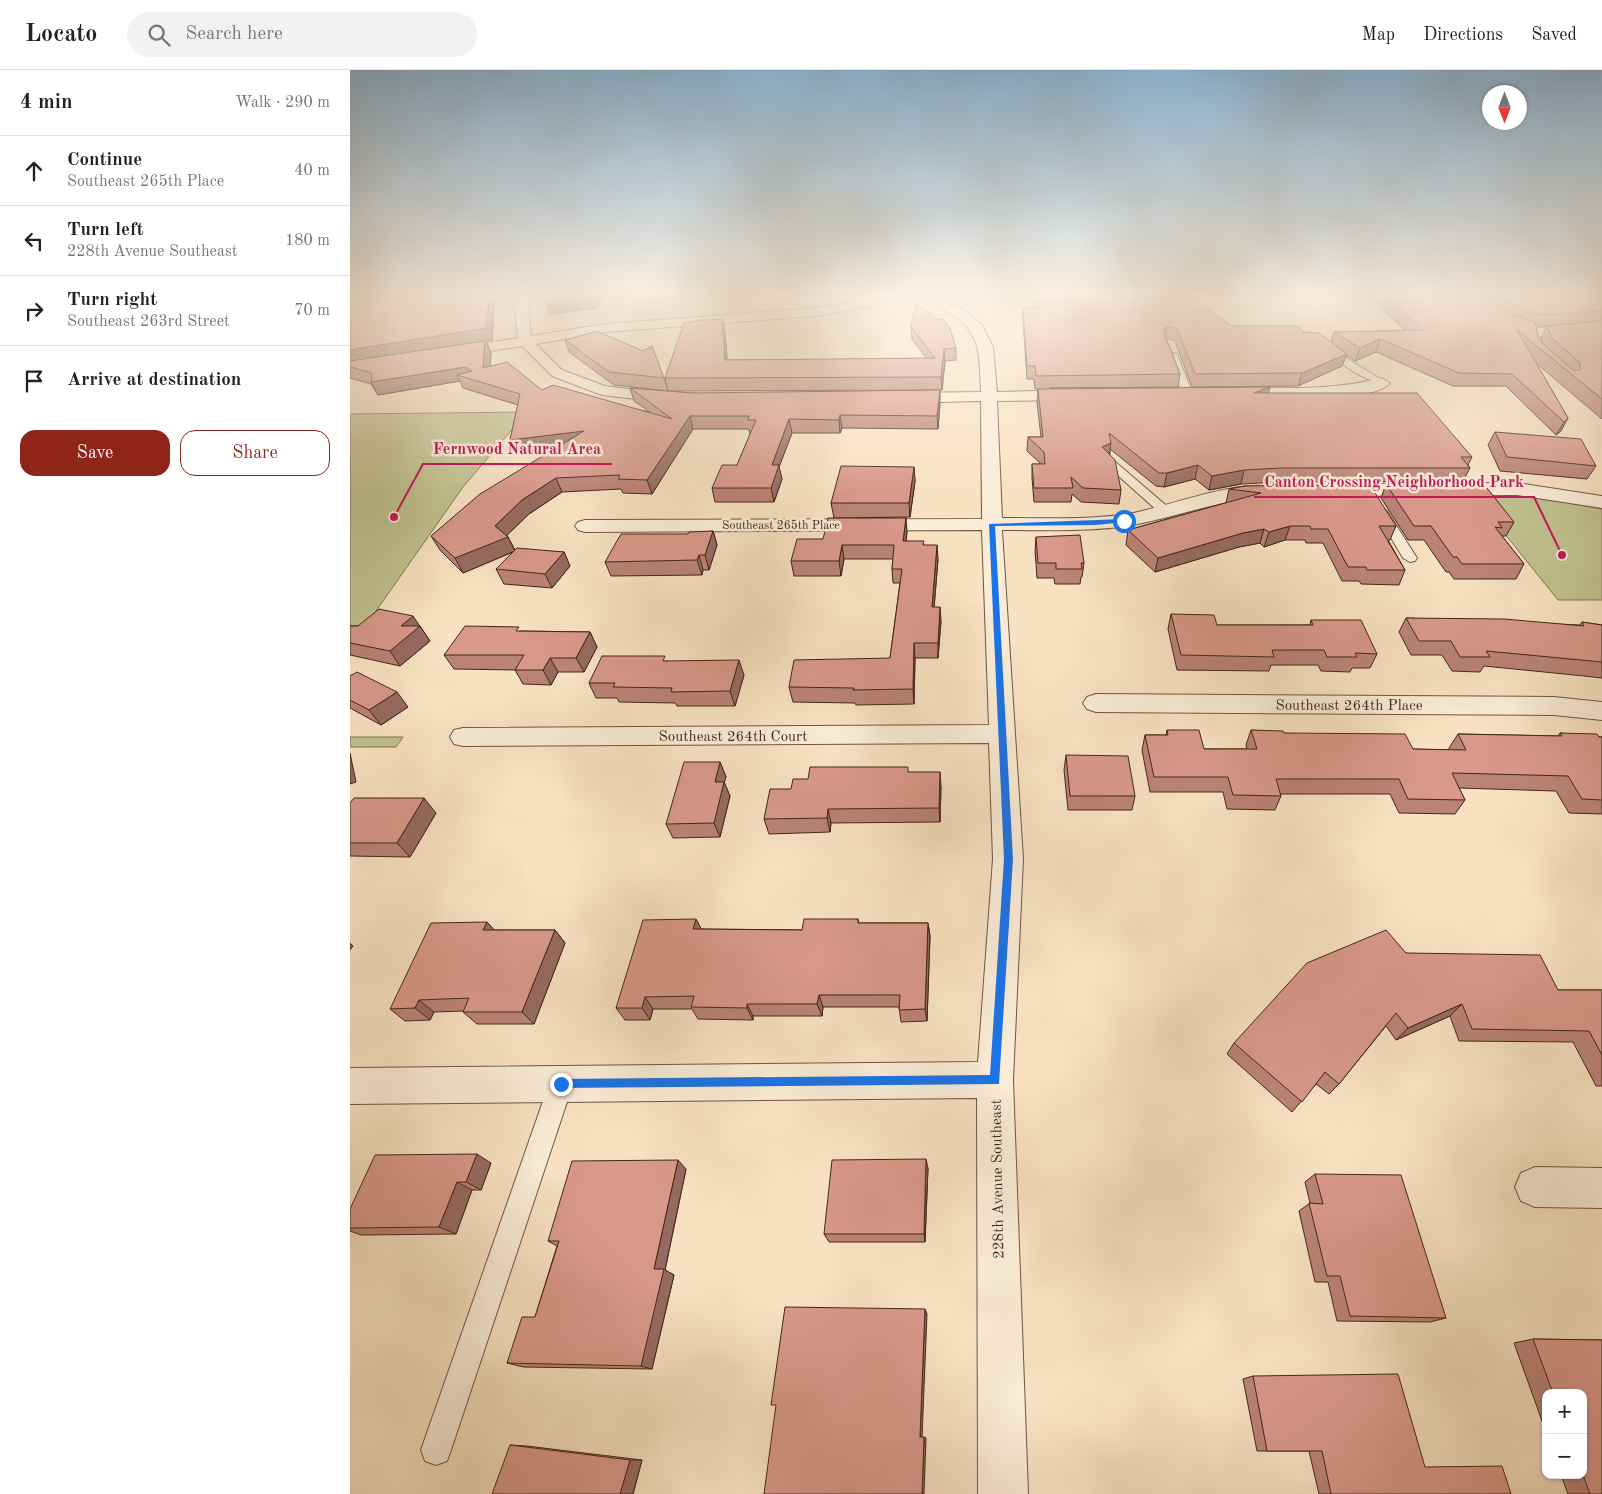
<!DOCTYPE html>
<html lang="en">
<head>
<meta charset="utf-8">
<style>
	body { margin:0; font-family:"Old Standard TT",serif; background:#f2f2f2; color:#222 }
	.controls { position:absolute; right:15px; bottom:15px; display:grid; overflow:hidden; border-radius:10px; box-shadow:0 1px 4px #0004 }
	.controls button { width:45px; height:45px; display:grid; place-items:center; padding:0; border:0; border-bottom:1px solid #e0e0e0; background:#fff; color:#222; font:25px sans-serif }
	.compass { position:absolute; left:1132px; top:15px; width:45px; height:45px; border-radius:50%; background:#fff; box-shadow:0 1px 4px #0004; rotate:180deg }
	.stop { position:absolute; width:15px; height:15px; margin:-11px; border:4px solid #1a73e8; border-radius:50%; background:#fff }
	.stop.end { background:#1a73e8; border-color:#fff; box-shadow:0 1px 5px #0008 }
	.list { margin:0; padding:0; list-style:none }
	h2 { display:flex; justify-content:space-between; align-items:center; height:65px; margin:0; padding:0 20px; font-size:21px }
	h2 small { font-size:16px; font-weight:400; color:#767676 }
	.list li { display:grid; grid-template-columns:32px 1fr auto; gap:15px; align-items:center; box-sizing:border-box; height:70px; padding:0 20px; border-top:1px solid #e0e0e0 }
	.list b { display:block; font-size:19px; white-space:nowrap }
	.list p { margin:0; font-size:16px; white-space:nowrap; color:#767676 }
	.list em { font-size:16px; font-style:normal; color:#767676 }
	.actions { display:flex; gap:10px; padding:15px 20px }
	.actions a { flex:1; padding:11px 0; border:1px solid #8f2418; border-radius:15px; text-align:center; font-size:18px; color:#8f2418 }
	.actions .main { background:#8f2418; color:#fff }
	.icon { flex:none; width:28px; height:28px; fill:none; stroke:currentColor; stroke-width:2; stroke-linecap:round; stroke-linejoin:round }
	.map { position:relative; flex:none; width:1252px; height:1424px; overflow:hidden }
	header { display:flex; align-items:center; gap:30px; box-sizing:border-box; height:70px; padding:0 25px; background:#fff; border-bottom:1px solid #e0e0e0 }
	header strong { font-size:24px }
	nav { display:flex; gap:28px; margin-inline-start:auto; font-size:18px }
	.search { width:350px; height:45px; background:#f2f2f2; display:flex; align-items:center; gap:12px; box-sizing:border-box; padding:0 18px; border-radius:28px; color:#767676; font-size:19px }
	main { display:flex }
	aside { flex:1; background:#fff }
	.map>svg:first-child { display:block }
	.green { fill:#c1c290; stroke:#827454 }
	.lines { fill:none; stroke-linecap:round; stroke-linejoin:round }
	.service-casing { stroke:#705543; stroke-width:2 }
	.minor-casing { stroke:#705543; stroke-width:2 }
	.service { fill:#faecd7; fill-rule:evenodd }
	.minor { fill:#faecd7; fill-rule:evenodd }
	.wall { fill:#ba8377; stroke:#432619; fill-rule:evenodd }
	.shaded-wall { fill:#976a61; stroke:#432619 }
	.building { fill:#d8988a; stroke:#432619 }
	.route { fill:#1a73e8 }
	.labels { text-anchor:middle; stroke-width:5; stroke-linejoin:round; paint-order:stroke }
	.far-street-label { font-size:12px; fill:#432619; stroke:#faecd7 }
	.street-label { font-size:15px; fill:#432619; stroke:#faecd7 }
	.leader { fill:none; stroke:#c2185b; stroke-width:2 }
	.callout-dot { fill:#c2185b; stroke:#faecd7; stroke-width:2 }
	.callout-label { font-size:16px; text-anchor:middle; font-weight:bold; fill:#c2185b; stroke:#faecd7; stroke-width:5; stroke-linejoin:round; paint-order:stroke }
</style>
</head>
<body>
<header>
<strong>Locato</strong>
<div class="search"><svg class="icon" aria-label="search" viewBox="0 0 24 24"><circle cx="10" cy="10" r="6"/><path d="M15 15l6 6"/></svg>Search here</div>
<nav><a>Map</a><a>Directions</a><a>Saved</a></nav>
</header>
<main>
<aside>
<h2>4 min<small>Walk · 290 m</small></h2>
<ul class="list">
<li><svg class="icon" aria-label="ahead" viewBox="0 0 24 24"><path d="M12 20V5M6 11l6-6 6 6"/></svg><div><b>Continue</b><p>Southeast 265th Place</p></div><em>40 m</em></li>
<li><svg class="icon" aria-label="left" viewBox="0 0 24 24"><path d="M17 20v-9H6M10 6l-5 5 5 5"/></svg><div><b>Turn left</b><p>228th Avenue Southeast</p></div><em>180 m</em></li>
<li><svg class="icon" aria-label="right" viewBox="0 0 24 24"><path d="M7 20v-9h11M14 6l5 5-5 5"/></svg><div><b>Turn right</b><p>Southeast 263rd Street</p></div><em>70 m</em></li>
<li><svg class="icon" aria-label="arrive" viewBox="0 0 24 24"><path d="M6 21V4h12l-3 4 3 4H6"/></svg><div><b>Arrive at destination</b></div></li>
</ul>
<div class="actions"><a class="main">Save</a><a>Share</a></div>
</aside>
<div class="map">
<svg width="1252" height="1424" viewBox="0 0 1252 1424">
	<rect width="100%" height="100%" fill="#f8e2c2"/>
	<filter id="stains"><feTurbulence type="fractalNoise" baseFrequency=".004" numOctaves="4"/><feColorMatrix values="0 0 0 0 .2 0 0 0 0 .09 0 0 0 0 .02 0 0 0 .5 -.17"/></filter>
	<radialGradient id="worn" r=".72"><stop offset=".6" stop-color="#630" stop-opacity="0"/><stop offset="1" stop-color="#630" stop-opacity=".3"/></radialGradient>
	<g class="green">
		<polygon points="177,342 113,417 0,578 0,344"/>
		<polygon points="1160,426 1193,428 1252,439 1252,530 1208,530 1125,427"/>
		<polygon points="0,667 53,667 46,677 0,677"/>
	</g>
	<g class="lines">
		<defs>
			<g id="service">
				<polygon points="930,225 967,225 979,228 975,230 934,227"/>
				<polygon points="974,274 1037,313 1029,315 1004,302 971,279 971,275"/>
				<polygon points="819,282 827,284 842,322 841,324 832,322 817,284"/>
				<polygon points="758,388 762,389 819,438 821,441 819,444 811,444 754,393 752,391"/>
				<polygon points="1031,437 1037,441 1067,488 1065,491 1060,492 1053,488 1025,441"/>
				<polygon points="211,1002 219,1006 223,1014 101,1380 97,1391 86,1395 75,1391 71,1380 199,1014 203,1006"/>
			</g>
			<g id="minor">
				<polygon points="175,225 189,225 178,237 181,266 256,254 466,238 539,225 567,225 561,229 466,246 256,262 186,274 212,300 255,316 325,325 327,328 319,333 252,325 202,306 172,276 101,287 96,286 94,283 96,280 168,268 164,236"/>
				<path d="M570,225H585L612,239L632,255L643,277L647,322L724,320L732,325L724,330L647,331L652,448C694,448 736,450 778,444C814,438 888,409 921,417L923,421L921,425L914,427C869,430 827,447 783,455C740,462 696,460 652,460L673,789L663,1010L678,1424H628L627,1028L0,1034V998L628,992L643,789L639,673L113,676L104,674L100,667L104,660L113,658L639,655L632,460L235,462L228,460L225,456L228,452L235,450L632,449L631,331L552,333L544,328L552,323L631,322C629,287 633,263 600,243C590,238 576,233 570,225Z"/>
				<path d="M794,225H814L813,228C800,231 759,242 751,232L757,228Z"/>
				<polygon points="1252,254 1252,262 1186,266 1179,262 1186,258"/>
				<path d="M1032,308L1040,313C1025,334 907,327 880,327L872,322L880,317C932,318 981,321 1032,308Z"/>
				<polygon points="1167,413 1252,426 1252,438 1167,425 984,426 977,424 975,420 977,416 984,414"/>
				<polygon points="746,624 1204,627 1252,632 1252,650 1204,645 746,642 737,639 733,633 737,627"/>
				<polygon points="1185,1097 1252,1098 1252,1138 1185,1137 1171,1131 1165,1117 1171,1103"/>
			</g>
		</defs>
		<use href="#service" class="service-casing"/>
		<use href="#minor" class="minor-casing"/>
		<use href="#service" class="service"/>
		<use href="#minor" class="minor"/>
	</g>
	<g class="wall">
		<polygon points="0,225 145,225 142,270 136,271 141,283 140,296 192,320 300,342 284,331 280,318 342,323 590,333 588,359 492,358 490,363 442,363 429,397 432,409 424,432 365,432 362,418 387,395 400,364 399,359 343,359 302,424 273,423 271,419 212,422 179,444 157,465 165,480 214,482 220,496 202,518 154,514 146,499 163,482 113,503 90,480 81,466 205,379 166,383 160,370 168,335 113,318 110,311 28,325 21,314 0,308"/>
		<path d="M642,225H780L775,226L795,229L882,256L953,262L981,272L984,262L1056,261L1028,235L1031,225H1252V349L1186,293L1218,348L1211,361L1206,365L1156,316H1103L1026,282L1005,291L996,285L992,296L948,316L842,317L825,271L816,268L830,304L828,317L699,318L920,317L918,323L1122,387L1118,395L1120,398L1113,411L928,412L891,414L859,420L845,409L814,417L806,416L760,379V385L771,420L769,434L731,432L722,424L721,432H684L682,408V394H691L677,381L678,367H691L687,332L688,319H685L684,309H677L673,251V239L696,236L668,230V232ZM1186,256H1197L1191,268L1193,275L1188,266Z"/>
		<polygon points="561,257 606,278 606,290 595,291 592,320 318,321 315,308 375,261 377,290 577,289 562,269"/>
		<polygon points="215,270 293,281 314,308 318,321 264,315 219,282"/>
		<polygon points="1145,362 1246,396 1237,409 1150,401 1138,375"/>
		<polygon points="564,397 565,411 560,447 484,448 481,433"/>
		<polygon points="1036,414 1164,452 1156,466 1152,466 1174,494 1166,509 1104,509 1099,502 1096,502 1074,470 1058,470 1031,428"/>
		<polygon points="895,416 1046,456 1040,470 1038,470 1055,500 1049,515 1011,514 1009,511 992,511 973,473 956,473 955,470 935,470 914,477 910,473 889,477 805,502 776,475 778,460 876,433 879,419"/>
		<polygon points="363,461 367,475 359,500 353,500 352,505 261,506 255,492 338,464"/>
		<polygon points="557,462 556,471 574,475 588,489 584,537 591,551 588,588 565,588 564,634 506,635 505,633 443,632 439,617 540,588 550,513 543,513 542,499 543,489 494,489 491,506 444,506 441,491 473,469"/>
		<polygon points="686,467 734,493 732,507 731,507 730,514 705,514 704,508 687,508 685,481"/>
		<polygon points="821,544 867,555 960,555 961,550 1027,584 1020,598 1002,598 1000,602 971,601 968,595 921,595 919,601 827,600 818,559"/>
		<polygon points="1056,548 1230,555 1232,552 1252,555 1252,608 1234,606 1134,596 1130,602 1102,601 1092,585 1061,585 1049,562"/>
		<polygon points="0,556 70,556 80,571 50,596 0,585"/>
		<polygon points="171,561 240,562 247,577 234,602 208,602 201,615 173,614 165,600 104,599 94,585"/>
		<polygon points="316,591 394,605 385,636 327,636 325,633 269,632 267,628 246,628 239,613"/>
		<polygon points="0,606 58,637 31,655 0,638"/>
		<polygon points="817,660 854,679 897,679 896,675 901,660 934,663 1063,679 1099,680 1099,678 1108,664 1208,666 1210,663 1252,667 1252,744 1219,743 1206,721 1109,718 1115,730 1105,744 1049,743 1040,724 930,724 931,726 925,740 877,739 873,722 800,722 792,680 795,665 816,665"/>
		<polygon points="716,685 785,726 782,740 718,740 714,700"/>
		<polygon points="370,692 376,707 374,712 380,726 370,767 323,768 316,754"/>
		<polygon points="559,702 591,716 590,752 481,753 480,762 419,764 414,749 458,709"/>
		<polygon points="0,733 86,743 60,787 0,786"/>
		<polygon points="346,849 351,859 452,860 508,849 509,853 578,853 580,866 577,951 551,952 549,937 473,937 472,946 403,946 403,950 348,949 342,939 303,939 300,950 275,950 266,938"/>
		<polygon points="137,852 144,860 205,860 215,873 184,954 127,954 113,942 114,941 84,942 80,950 55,951 40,939"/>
		<polygon points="1056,883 1208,920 1252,920 1252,1016 1246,1016 1223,972 1109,971 1100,946 1046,970 1036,956 989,1014 979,1024 966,1014 942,1042 877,984 884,973"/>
		<polygon points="141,1093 131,1120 122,1120 106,1164 11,1165 0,1161 0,1139"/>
		<polygon points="578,1098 575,1172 479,1172 474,1164"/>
		<polygon points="336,1099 315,1200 324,1205 302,1299 173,1297 157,1293 185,1247 207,1176 198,1171"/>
		<polygon points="965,1104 1096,1248 1080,1252 987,1251 978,1212 965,1212 949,1141 960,1133 955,1112"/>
		<polygon points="1183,1269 1252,1270 1252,1424 1218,1424 1211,1405 1233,1405 1233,1323 1196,1323 1196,1362 1164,1273"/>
		<polygon points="903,1306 1074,1397 1161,1424 969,1424 959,1381 907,1381 893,1309"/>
		<polygon points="160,1375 177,1376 292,1390 283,1424"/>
	</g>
	<g class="shaded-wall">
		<polygon points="139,225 145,225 142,270 136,271 141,283 139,311 133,298 135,271 0,293 0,280"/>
		<polygon points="244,225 254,225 247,238 200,244 196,232"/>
		<polygon points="372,249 375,261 378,302 375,290"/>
		<polygon points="817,256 815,268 813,261"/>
		<polygon points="1030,269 1026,282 1005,291 1010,278"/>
		<polygon points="594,279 595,291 592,320 591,307"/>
		<polygon points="997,284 992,296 948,316 952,303"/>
		<polygon points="116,297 122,309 107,305 110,311 28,325 21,312"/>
		<polygon points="920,317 916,330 904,323"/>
		<polygon points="590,320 590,333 588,359 587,346"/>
		<polygon points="490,345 492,358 490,363 489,350"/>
		<polygon points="340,346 343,359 302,424 297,410"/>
		<polygon points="1218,348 1211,361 1206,365 1214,352"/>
		<polygon points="439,349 442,363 429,397 432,409 424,432 421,418 422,395"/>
		<polygon points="234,361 239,375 166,383 160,370"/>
		<polygon points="761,373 759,386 752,377"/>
		<polygon points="848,395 845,409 814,417 817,403"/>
		<polygon points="564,397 565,411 560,447 559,433"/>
		<polygon points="894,400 891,414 859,420 862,406"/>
		<polygon points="206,408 212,422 179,444 154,468 158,467 165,481 113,503 105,488 145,456 172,430"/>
		<polygon points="556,448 557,462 554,485 553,471"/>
		<polygon points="940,456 935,470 914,477 919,462"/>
		<polygon points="914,459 910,473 889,477 805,502 808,488 893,463"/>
		<polygon points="363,461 367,475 359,500 355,485"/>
		<polygon points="492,475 494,489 491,506 489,491"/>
		<polygon points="587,475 588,489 583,551 582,537"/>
		<polygon points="214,482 220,496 202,518 195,504"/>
		<polygon points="349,485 353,500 352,505 347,490"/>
		<polygon points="590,537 591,551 588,588 588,573"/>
		<polygon points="63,546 80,571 50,596 40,581 51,556"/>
		<polygon points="240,562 247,577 234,602 226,588"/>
		<polygon points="564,573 565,588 564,634 563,619"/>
		<polygon points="200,588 208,602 201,615 193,600"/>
		<polygon points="389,590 394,605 385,636 380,621"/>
		<polygon points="47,622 58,637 31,655 19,640"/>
		<polygon points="0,683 6,712 0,714"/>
		<polygon points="370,692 376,707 373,717 374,712 380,726 370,767 364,753 365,712"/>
		<polygon points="590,702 591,716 590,752 589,738"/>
		<polygon points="74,728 86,743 60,787 47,773"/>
		<polygon points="478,739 481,753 480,762 477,748"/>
		<polygon points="346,849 353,862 343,859"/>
		<polygon points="137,852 149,865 133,860"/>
		<polygon points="578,853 580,866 577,951 575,939"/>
		<polygon points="205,860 215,873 184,954 172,942"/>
		<polygon points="0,873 3,876 0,880"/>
		<polygon points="469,925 473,937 472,946 467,934"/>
		<polygon points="295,927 303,939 300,950 292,938"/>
		<polygon points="69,930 84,942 80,950 65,938"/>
		<polygon points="397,934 403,946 403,950 397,938"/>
		<polygon points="1112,934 1100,946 1046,970 1058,958"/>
		<polygon points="127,1084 141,1093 131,1120 116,1112"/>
		<polygon points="576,1089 578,1098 575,1172 574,1164"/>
		<polygon points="328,1090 336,1099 315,1200 324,1205 302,1299 291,1296 304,1199"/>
		<polygon points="107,1112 122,1120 106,1164 89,1157"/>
		<polygon points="575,1239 577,1244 572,1368 570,1367"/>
		<polygon points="574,1367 576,1368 574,1424 572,1424"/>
		<polygon points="280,1390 292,1390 283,1424 270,1424"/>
	</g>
	<g class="building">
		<polygon points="0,225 139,225 136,258 0,280"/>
		<polygon points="195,225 244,225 243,226 196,232"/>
		<polygon points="697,225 776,226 783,225 794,225 795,229 828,225 837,225 882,256 948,256 953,262 969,263 997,284 952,303 845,304 827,259 817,256 813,261 830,304 686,306 685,296 677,296 673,239 730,232"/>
		<polygon points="1033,225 1136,225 1136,227 1157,243 1185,252 1188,266 1192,273 1223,300 1230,300 1230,293 1201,267 1197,256 1252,251 1252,329 1167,260 1218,348 1214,352 1162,304 1109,303 1030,269 1010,278 984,262 1073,260"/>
		<polygon points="1151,225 1252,225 1252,241 1191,245 1164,236"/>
		<polygon points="566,233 589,250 592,249 600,258 606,278 594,279 591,307 315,308 334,253 351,250 372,249 375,290 585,288 561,257"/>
		<polygon points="247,261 293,281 302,276 314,308 259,302 215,270"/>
		<polygon points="135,271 133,298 157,292 192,320 203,315 322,349 280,318 342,323 590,320 587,346 490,345 489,350 439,349 422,395 429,395 421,418 362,418 372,395 387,395 406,350 398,350 399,346 340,346 297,410 268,409 270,405 206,408 172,430 145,456 158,467 105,488 81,466 130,424 234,361 160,370 170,324 107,305 122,301 116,297 21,312 22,303 0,297 0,291"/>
		<polygon points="920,317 904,323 1067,323 1122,387 1111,387 1120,398 932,398 894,400 862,406 848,395 817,403 809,403 759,363 761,373 752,377 765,390 771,420 733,418 721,407 723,418 684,418 682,394 695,394 694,382 678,367 693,367 688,319"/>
		<polygon points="1145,362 1231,369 1246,396 1157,387"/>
		<polygon points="491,396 564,397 559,433 481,433"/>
		<polygon points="1133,413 1164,452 1148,452 1152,458 1145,457 1174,494 1112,494 1107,487 1103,487 1081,456 1064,456 1036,414"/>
		<polygon points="1020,415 1046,456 1029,456 1055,500 1017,500 1016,497 998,497 978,459 961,459 960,456 940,456 919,462 914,459 893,463 808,488 778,460 911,423 879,419 895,416"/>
		<polygon points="478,448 556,448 553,471 574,471 573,475 587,475 582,537 590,537 588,573 564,573 563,619 503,620 504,618 439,617 444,590 540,588 552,499 542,499 544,475 492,475 489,491 441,491 447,469 473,469"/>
		<polygon points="363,461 355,485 349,485 347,490 255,492 271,464 338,464 339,462"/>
		<polygon points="730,465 734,493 731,493 732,499 706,499 706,493 688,493 686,467"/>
		<polygon points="167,478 214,482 195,504 146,499"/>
		<polygon points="29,539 63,546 51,556 70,556 40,581 0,573 0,556 8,556"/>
		<polygon points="821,544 864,545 867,555 963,555 961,550 1011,550 1027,584 1005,583 1007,587 977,587 974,580 922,580 924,587 831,585"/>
		<polygon points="1056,548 1154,549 1234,556 1232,552 1252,555 1252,592 1136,581 1140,587 1110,587 1101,571 1069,571"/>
		<polygon points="115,556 169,557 166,561 240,562 226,588 200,588 193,600 165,600 174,585 94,585"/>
		<polygon points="252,586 315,586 313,591 389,590 380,621 321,622 322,618 263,617 265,613 239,613"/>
		<polygon points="7,602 47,622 19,640 0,630 0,606"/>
		<polygon points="817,660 849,660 854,679 907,679 901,660 933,661 934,663 1055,664 1063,679 1116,680 1108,664 1212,666 1210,663 1247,664 1249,667 1252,667 1252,730 1232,729 1218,706 1102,703 1115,730 1058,729 1049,709 926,709 931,726 883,725 878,707 804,707 795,665 818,665"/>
		<polygon points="716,685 778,686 785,726 720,726"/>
		<polygon points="334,692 370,692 365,712 374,712 364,753 316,754"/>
		<polygon points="460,697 558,697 558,702 590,702 589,738 478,739 477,748 414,749 420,719 441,719 443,709 458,709"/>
		<polygon points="4,728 74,728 47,773 0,773 0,733"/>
		<polygon points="346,849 343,859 452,860 454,849 508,849 508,853 578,853 575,939 549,940 550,925 469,925 467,934 397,934 397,938 341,937 344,926 295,927 292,938 266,938 293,850"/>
		<polygon points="137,852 133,860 205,860 172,942 113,942 119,928 69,930 65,938 40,939 81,853"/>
		<polygon points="1036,860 1056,883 1190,885 1208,920 1252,920 1252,985 1239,961 1122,959 1112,934 1058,958 1046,943 989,1014 975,1002 952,1032 884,973 957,893"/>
		<polygon points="127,1084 116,1112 107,1112 89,1157 0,1158 0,1139 25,1085"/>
		<polygon points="576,1089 574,1164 474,1164 482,1090"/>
		<polygon points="328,1090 304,1199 314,1199 291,1296 157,1293 172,1247 185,1247 209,1171 198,1171 222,1091"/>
		<polygon points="965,1104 1051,1105 1096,1248 1000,1246 990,1206 977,1206 959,1133 973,1134"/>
		<polygon points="435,1237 575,1239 570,1367 574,1367 572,1424 414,1424 426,1335 421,1335"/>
		<polygon points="1183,1269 1252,1270 1252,1424 1240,1424 1233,1405 1233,1323 1203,1323"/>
		<polygon points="1048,1304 1075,1397 1152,1396 1161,1424 981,1424 972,1381 917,1381 903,1306"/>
		<polygon points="160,1375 280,1390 270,1424 142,1424"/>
	</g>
	<linearGradient id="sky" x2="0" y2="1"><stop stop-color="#8cb7d7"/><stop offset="0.53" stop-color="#fcf2e4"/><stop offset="1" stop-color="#fcf2e4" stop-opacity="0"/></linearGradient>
	<rect width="1252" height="424" fill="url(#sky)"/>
	<polygon class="route" points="774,449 776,452 745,455 645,456 663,789 649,1014 208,1018 208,1011 211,1009 640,1005 654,789 639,454"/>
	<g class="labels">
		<g class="far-street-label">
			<text x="431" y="459">Southeast 265th Place</text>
		</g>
		<g class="street-label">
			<text x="999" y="640">Southeast 264th Place</text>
			<text x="383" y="671">Southeast 264th Court</text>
			<text transform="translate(647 1109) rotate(-91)" y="5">228th Avenue Southeast</text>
		</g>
	</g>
	<path class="leader" d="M44 447L73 394H262M1212 485L1184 427H904"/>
	<g class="callout-dot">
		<circle cx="44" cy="447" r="5"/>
		<circle cx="1212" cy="485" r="5"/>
	</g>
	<g class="callout-label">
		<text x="167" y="384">Fernwood Natural Area</text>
		<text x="1044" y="417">Canton Crossing Neighborhood Park</text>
	</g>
	<rect width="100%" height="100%" filter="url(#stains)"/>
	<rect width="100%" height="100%" fill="url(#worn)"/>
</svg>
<div class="controls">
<button>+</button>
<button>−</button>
</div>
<svg class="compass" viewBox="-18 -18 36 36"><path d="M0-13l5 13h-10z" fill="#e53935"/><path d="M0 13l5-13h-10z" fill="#767676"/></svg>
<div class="stop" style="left:774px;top:451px"></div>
<div class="stop end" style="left:211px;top:1014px"></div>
</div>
</main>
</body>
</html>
